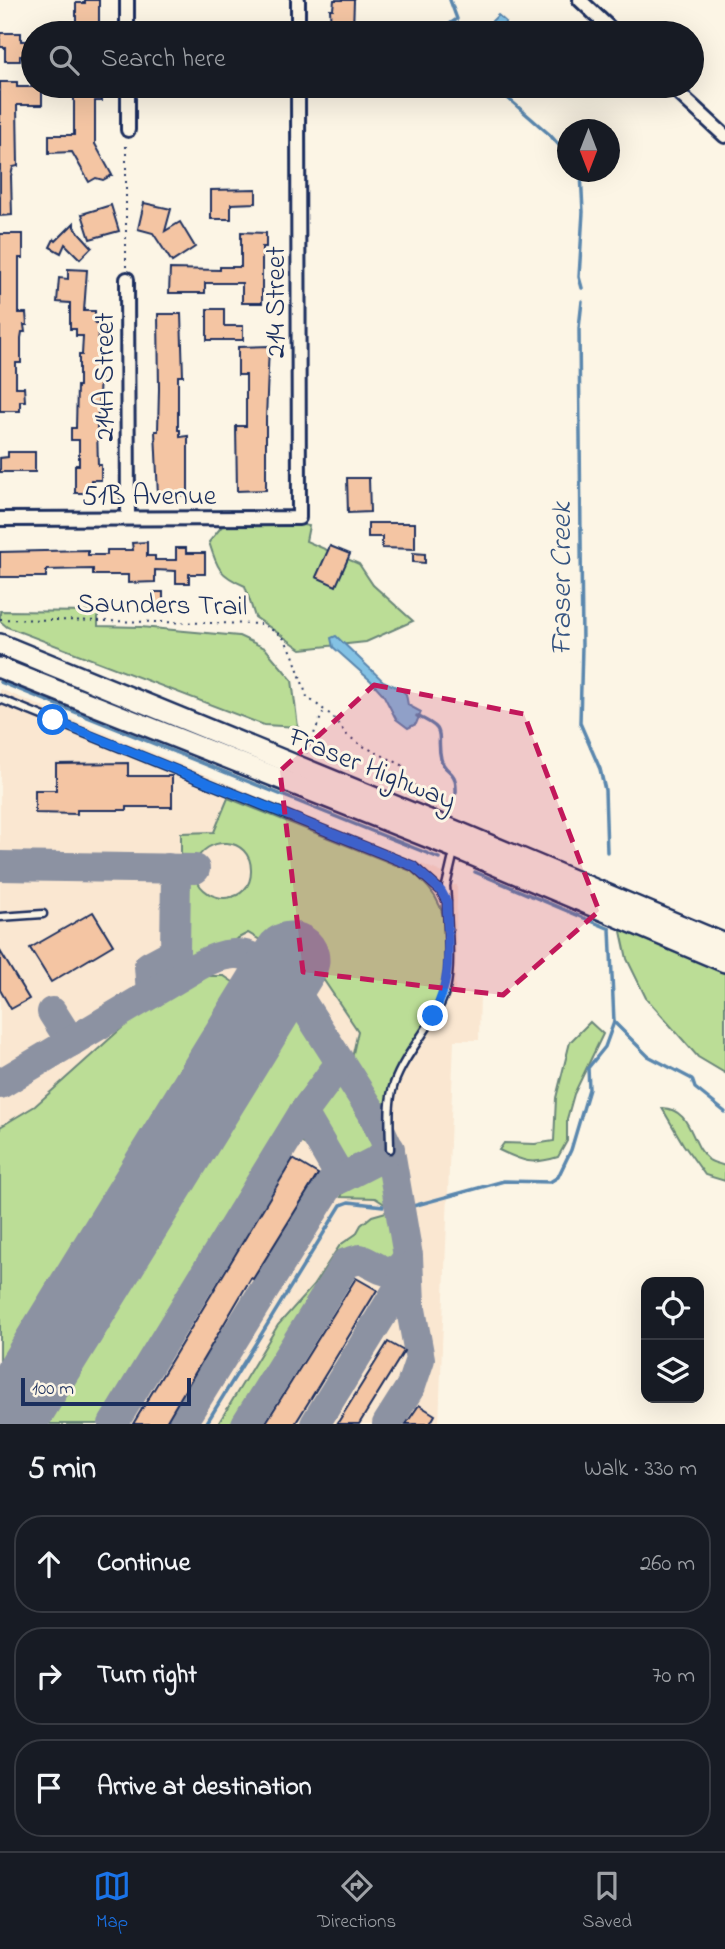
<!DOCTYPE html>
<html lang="en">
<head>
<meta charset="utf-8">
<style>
	body { margin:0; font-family:"Indie Flower",sans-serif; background:#20242c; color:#f1f3f6 }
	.controls { position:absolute; right:21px; bottom:21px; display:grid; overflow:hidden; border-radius:14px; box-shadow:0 7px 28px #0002 }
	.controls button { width:63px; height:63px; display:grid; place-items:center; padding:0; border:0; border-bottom:2px solid #363941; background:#171b24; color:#f1f3f6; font:35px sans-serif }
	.compass { position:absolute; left:557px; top:119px; width:63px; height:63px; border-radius:50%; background:#171b24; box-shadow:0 7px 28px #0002; rotate:180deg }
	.scale { position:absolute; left:21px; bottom:18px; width:170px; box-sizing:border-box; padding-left:7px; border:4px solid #1b2f5e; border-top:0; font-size:19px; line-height:24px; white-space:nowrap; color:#1b2f5e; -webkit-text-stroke:5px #fcf5e5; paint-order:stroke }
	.stop { position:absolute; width:21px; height:21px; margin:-16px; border:5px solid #1a73e8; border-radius:50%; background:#fff }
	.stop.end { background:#1a73e8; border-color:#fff; box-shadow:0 2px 7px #0008 }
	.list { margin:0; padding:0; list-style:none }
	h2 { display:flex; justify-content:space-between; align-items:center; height:91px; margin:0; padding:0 28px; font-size:30px }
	h2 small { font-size:23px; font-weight:400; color:#9ea1a6 }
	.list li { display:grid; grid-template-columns:46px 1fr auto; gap:21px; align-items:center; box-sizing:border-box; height:98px; margin:0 14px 14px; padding:0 14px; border:2px solid #363941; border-radius:28px }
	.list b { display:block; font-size:26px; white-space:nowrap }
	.list em { font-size:23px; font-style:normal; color:#9ea1a6 }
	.icon { flex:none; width:38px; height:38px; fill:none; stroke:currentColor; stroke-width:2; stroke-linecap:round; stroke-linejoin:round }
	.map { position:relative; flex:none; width:725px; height:1424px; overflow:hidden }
	.search { position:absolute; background:#171b24; box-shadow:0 7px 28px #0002; left:21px; right:21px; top:21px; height:77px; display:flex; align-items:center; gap:18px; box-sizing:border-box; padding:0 24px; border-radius:38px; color:#9ea1a6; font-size:26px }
	.sheet { height:427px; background:#171b24 }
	nav { display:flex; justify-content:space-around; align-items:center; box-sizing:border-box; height:98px; border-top:2px solid #363941; background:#171b24; font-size:19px; color:#9ea1a6 }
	nav a { display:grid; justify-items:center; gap:4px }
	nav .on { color:#1a73e8 }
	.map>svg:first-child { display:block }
	.built { fill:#fae7d1 }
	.green { fill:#bbdd96; stroke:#6b867a; stroke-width:2 }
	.water { fill:#84c2e4; stroke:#5a87ae; stroke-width:2 }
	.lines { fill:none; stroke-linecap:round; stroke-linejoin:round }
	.stream { stroke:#5a87ae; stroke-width:3.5 }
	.taxiway { stroke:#8c92a2; stroke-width:30 }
	.runway { stroke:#8c92a2; stroke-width:77 }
	.building { fill:#f4c5a3; stroke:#1b2f5e; stroke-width:2 }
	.lane-casing { stroke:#1b2f5e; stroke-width:11 }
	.street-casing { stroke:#1b2f5e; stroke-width:18 }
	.primary-casing { stroke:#1b2f5e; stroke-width:24 }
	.path { stroke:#1b2f5e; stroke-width:2; stroke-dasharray:2 5; stroke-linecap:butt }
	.lane { stroke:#fcf5e5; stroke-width:6 }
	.street { stroke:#fcf5e5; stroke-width:12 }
	.primary { stroke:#fcf5e5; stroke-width:19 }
	.route { stroke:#1a73e8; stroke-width:9 }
	.marked { fill:#c2185b; fill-opacity:0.2; stroke:#c2185b; stroke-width:5; stroke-dasharray:14 9; stroke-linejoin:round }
	.labels { text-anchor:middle; stroke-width:6; stroke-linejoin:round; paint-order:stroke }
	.street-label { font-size:28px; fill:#1b2f5e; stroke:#fcf5e5 }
	.water-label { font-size:30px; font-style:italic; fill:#355480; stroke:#fcf5e5 }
</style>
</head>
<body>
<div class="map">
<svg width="725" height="1424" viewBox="0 0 725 1424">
	<rect width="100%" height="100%" fill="#fcf5e5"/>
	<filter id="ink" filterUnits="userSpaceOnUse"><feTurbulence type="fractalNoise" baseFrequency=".0143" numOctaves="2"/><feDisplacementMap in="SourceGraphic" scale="14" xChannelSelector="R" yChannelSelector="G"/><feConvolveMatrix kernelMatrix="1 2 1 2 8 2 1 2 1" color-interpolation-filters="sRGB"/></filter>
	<g filter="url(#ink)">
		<polygon class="built" points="0,689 443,873 442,886 457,885 455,991 480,992 479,1040 454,1040 439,1424 0,1424"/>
		<g class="green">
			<path d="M297,524L309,526L306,541L359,564L373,585L413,621L366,642L301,649L255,617L245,586C219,575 217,568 209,542L223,525Z"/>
			<polygon points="0,611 98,612 98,626 141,627 239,636 265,648 292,680 298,727 264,725 7,627 0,621"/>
			<path d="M228,798L411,871C441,895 446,913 446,951C446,967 445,983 439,999C436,1009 428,1018 423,1027C402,1061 388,1081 386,1122L350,1067L358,1031L321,976L248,933L189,964L182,957L184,877L195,876C206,908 252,904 251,870C251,836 205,834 195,864H181V833L214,832Z"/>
			<polygon points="619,922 725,963 725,1073 698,1057 646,998 627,959"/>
			<polygon points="201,976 224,976 239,986 242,1003 0,1398 0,1127 35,1106 134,1017"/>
			<path d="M295,1018C309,1027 331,1051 328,1068L107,1424H28L275,1024Z"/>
			<path d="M590,1022L603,1034L574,1094L567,1119V1141L558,1157C531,1165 524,1162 499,1150L504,1143L535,1144L554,1141L556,1098L570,1042Z"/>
			<polygon points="342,1076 380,1142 371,1157 356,1164 343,1161 315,1115 336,1077"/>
			<path d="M662,1108C693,1109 690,1145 709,1160C713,1163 721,1164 725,1166V1181L705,1175L683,1144Z"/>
			<polygon points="307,1132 316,1143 314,1149 298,1141 298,1137"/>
			<path d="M386,1169L401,1246V1255L398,1261L385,1266C368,1261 359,1253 342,1261L242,1424H218L278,1325L313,1286L340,1245L356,1234L361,1225L372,1216L386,1212V1205L375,1198L341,1197L348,1182Z"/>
		</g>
		<g class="water">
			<polygon points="498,15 506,22 495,33 488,33 484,29"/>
			<polygon points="336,636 383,681 401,689 406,694 408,705 421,712 416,724 408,728 396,719 383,694 371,681 333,647 331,638"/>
		</g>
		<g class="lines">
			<g class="stream">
				<polyline points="448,33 447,26 457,19 450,0"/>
				<polyline points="494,86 549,134 568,155"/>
				<polyline points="581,172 583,212 579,277 582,288"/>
				<polyline points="582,301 579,328 582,646 580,723 600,769 605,790 607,852"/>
				<polyline points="0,682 439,858"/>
				<path d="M417,716C450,731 435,733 441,759C445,775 457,767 456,793"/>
				<polyline points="475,872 610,929 614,1022 648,1056 692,1079 695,1088 725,1112"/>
				<polyline points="413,1206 504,1181 550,1182 558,1177 571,1150 589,1089 588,1068 605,1047 614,1022"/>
				<polyline points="206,1424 341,1205 349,1202 383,1206"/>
			</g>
			<g class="taxiway">
				<polyline points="0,866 195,869"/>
				<polyline points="151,994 149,966 175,952 176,872 168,868"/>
				<polyline points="265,1002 280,992 294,995 301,1001 372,1112 390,1151 408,1256 410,1304 420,1359 411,1386 387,1424"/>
				<polyline points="52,1012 71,1042"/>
				<path d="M0,1084L198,966C219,954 249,945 265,969C268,974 270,979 270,985C269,990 267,996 265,1002"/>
				<polyline points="303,1113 341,1178"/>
				<polyline points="113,1424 303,1113 340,1063"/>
				<polyline points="181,1424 330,1184 377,1160 390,1149"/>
				<path d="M246,1424L346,1263L360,1259C381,1267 393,1284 408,1256"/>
				<polyline points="315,1424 396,1292 408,1268"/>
			</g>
			<polyline class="runway" points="5,1424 291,960"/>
		</g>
		<g class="building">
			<polygon points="85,0 99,0 99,24 76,24 76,3 85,3"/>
			<polygon points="334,0 354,0 353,30 331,29 330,9 333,9"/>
			<polygon points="0,33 21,33 21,41 27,41 27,56 20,56 20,61 5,61 5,47 0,47"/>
			<polygon points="0,82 17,82 17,87 42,87 42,105 17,105 18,166 13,167 11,176 12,215 0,216"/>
			<polygon points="72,86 96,86 96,90 102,90 102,101 95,101 95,144 112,175 103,180 96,178 89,182 72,152 49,153 49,135 74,135 74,97 72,97"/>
			<polygon points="256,189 256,203 231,204 231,219 211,219 211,190"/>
			<polygon points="144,203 171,209 165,231 180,222 195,247 172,262 153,233 138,229"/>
			<polygon points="111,205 119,231 90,239 82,214"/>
			<polygon points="74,223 74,227 92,247 80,259 65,244 61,253 50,247 54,239 56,241"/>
			<polygon points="241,232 266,233 266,247 262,247 262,303 242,303 242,283 205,283 205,293 169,293 170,269 220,270 220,267 241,267"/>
			<polygon points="0,234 23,234 23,258 19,258 19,313 26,313 27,325 24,325 25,332 22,332 21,338 21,363 16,363 16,387 24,387 25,401 20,401 20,411 0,411"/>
			<polygon points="68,269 87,270 84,311 95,311 95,323 98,323 100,378 97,428 98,465 101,465 101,480 91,480 91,493 75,493 75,465 79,465 79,440 71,440 71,428 76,428 77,386 79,386 79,355 82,355 83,336 76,336 76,329 70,329 70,303 57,302 59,278 68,279"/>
			<polygon points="207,309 224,309 224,326 243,326 243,340 207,340"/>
			<polygon points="158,314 181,314 183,376 178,376 178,430 180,430 180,437 188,436 188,495 158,496 155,431 158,431 159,389"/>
			<polygon points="269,346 266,418 266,490 237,491 236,426 246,426 246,375 238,375 238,347"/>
			<polygon points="8,452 35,452 35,472 0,472 0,458 8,457"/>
			<polygon points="347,478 369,478 370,512 348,513"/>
			<polygon points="368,523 415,523 415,549 382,548 382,537 368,537"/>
			<polygon points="147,542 147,556 155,556 155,560 176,560 176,548 186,548 186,553 205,553 205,574 189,574 189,583 176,583 176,571 155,570 155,582 128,583 128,575 93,575 93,569 46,570 46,577 0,577 0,552 88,550 88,555 107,555 107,550 133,550 132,543"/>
			<polygon points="330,546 350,554 336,586 316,577"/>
			<polygon points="413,553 425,554 425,563 413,562"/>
			<rect x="153" y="592" width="10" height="14"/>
			<polygon points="128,763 128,776 172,776 172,807 127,807 127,810 77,810 77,814 35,813 35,790 56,790 56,764"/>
			<polygon points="93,912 113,945 51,982 30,948"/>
			<polygon points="0,951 29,999 11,1009 0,990"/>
			<polygon points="293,1159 318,1174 253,1279 251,1278 165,1424 133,1424"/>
			<polygon points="356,1278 377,1290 308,1403 295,1424 265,1424"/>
			<polygon points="388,1342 404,1351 359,1424 337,1424"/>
			<polygon points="419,1405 435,1415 430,1424 406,1424"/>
		</g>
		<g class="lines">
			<defs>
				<g id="lane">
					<path d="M0,699L413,866L441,891L447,902C447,927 452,964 446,989C436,1024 406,1050 394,1084C387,1104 390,1128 390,1149"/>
					<polyline points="447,900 446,886 454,852"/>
					<polyline points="0,917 43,914"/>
				</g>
				<g id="street">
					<polyline points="127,0 127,33"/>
					<polyline points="298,0 298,33"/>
					<polyline points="580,0 615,33"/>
					<polyline points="128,86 128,130"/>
					<polyline points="671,86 725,136"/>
					<polyline points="127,279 128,518"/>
					<polyline points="0,519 299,518 298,86"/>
				</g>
				<g id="primary">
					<polyline points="0,644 461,833 725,944"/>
					<polyline points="0,668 455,848 725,962"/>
				</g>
			</defs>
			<use href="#lane" class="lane-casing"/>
			<use href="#street" class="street-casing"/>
			<use href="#primary" class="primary-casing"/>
			<g class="path">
				<polyline points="126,267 126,143"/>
				<polyline points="0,619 262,624 282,636 292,652 307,697 331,715 347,735 361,745 402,765 404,767 403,779 432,796 432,805"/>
				<polyline points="306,753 324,710"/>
			</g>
			<use href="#lane" class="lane"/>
			<use href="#street" class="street"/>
			<use href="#primary" class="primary"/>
		</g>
	</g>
	<g class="lines" filter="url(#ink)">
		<path class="route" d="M53,720L413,866L441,891L447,902C447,945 454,976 433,1016"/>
	</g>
	<path class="marked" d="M374,685L524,714L599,911L503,995L303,972L280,771Z"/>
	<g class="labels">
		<g class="street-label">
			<text transform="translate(274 302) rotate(-90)" y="10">214 Street</text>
			<text transform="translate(103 377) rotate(-90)" y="10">214A Street</text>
			<text x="149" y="504">51B Avenue</text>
			<text transform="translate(162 603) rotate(1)" y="10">Saunders Trail</text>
			<text transform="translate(373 767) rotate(22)" y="10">Fraser Highway</text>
		</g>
		<g class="water-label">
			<text transform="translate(560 579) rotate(-90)" y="10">Fraser Creek</text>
		</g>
	</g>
</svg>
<div class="controls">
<button><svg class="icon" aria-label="locate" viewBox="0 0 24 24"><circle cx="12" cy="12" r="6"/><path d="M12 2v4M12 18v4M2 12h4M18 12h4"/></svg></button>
<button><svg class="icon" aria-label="layers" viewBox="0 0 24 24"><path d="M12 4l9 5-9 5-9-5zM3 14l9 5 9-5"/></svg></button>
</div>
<svg class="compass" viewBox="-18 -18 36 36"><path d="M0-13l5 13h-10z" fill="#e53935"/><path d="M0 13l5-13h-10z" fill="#9ea1a6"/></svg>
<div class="scale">100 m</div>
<div class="stop" style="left:53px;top:720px"></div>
<div class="stop end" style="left:433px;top:1016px"></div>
<div class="search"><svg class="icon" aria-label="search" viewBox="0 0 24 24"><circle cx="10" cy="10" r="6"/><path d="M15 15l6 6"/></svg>Search here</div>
</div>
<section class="sheet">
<h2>5 min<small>Walk · 330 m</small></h2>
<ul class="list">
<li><svg class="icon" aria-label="ahead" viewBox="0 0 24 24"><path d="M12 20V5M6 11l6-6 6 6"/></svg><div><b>Continue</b></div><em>260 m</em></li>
<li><svg class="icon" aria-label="right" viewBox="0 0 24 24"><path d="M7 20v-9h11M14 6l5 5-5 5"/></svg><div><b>Turn right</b></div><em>70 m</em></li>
<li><svg class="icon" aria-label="arrive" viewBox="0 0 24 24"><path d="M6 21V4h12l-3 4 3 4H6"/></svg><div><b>Arrive at destination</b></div></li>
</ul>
</section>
<nav>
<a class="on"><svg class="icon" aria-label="map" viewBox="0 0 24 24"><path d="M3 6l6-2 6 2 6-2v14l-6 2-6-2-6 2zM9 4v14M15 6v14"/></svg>Map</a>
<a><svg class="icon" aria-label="directions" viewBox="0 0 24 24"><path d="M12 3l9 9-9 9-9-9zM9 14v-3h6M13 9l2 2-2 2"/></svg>Directions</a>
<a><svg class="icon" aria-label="saved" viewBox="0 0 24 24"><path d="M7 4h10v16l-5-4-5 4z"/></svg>Saved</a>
</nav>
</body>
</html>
